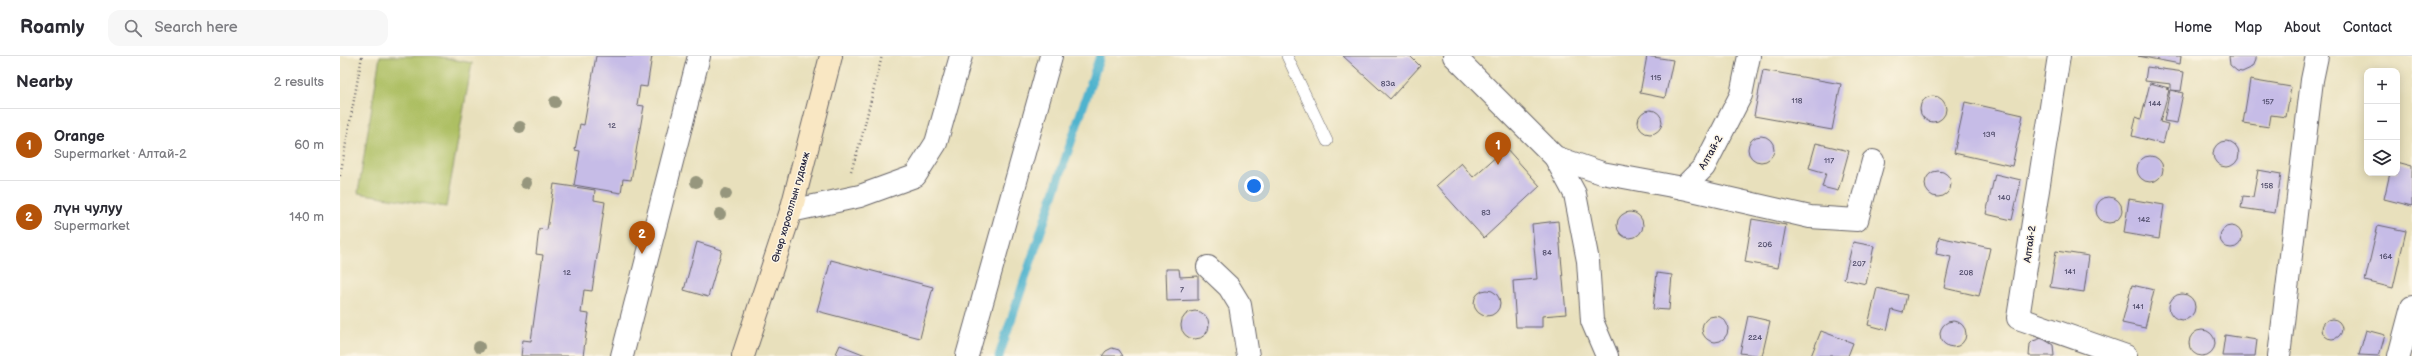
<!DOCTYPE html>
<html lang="en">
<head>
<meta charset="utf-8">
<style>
	body { margin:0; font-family:"Balsamiq Sans",sans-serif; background:#f7f7f7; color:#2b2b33 }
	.controls { position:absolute; right:12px; top:12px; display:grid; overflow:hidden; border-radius:8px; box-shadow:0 2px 10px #0003 }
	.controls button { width:36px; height:36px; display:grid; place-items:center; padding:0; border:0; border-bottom:1px solid #e1e1e2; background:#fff; color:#2b2b33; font:20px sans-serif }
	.you { position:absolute; left:914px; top:130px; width:14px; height:14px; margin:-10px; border:3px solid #fff; border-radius:50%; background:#1a73e8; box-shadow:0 0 0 6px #1a73e833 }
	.badge { display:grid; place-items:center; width:26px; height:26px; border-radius:50%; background:#b45309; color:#fff; font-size:13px; font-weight:700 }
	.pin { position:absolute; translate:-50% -33px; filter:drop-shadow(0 1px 2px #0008) }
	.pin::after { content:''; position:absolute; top:21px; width:14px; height:12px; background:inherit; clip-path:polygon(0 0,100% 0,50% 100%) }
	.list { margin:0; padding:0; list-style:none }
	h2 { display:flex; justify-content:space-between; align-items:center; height:52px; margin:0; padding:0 16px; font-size:17px }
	h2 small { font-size:13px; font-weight:400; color:#7c7c81 }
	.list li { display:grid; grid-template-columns:26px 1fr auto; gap:12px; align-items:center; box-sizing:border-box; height:72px; padding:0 16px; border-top:1px solid #e1e1e2 }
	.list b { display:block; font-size:15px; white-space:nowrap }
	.list p { margin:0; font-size:13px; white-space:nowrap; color:#7c7c81 }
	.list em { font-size:13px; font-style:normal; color:#7c7c81 }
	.icon { flex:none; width:22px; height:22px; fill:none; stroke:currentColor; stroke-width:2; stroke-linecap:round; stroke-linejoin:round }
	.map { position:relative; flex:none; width:2072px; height:300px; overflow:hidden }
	header { display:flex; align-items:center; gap:24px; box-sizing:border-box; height:56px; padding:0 20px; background:#fff; border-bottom:1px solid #e1e1e2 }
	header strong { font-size:19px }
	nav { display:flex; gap:22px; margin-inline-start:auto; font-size:14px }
	.search { width:280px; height:36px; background:#f7f7f7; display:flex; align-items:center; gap:10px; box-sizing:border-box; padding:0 14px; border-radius:12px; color:#7c7c81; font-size:15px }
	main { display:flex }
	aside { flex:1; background:#fff }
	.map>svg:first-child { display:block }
	.green { fill:#adbf63; stroke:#68704f }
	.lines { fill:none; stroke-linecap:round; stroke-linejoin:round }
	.stream { stroke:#4fb3ce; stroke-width:9 }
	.building { fill:#c6bce7 }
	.lane-casing { stroke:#676468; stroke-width:12 }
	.street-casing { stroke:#676468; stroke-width:24 }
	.secondary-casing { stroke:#676468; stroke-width:24 }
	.path { stroke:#676468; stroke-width:2.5; stroke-dasharray:1 3; stroke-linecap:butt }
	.lane { stroke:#fff; stroke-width:11 }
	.street { stroke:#fff; stroke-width:22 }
	.secondary { stroke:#f9e7c3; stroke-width:22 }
	.tree { fill:#96967d }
	.labels { text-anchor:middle; stroke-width:3; stroke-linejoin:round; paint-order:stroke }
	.number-label { font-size:8px; fill:#4b4866 }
	.street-label { font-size:10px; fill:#22223b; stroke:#fcf5e5 }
</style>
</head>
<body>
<header>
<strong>Roamly</strong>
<div class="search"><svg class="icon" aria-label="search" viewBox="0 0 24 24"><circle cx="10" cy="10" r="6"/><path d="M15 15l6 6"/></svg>Search here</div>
<nav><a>Home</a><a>Map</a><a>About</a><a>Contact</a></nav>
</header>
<main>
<aside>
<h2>Nearby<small>2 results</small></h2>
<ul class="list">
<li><span class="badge">1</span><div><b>Orange</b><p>Supermarket · Алтай-2</p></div><em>60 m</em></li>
<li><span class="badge">2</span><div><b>лүн чулуу</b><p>Supermarket</p></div><em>140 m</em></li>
</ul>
</aside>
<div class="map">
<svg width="2072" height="300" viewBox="0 0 2072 300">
	<rect width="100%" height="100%" fill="#fcf5e5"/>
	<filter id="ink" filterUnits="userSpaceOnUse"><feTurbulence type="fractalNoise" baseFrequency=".025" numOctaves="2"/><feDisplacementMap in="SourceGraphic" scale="8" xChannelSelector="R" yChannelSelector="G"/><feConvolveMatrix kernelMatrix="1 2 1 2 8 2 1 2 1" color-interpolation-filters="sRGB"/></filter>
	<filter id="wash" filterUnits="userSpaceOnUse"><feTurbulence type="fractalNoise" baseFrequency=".012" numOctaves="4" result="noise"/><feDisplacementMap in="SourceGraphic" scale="16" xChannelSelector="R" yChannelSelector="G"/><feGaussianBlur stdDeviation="0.9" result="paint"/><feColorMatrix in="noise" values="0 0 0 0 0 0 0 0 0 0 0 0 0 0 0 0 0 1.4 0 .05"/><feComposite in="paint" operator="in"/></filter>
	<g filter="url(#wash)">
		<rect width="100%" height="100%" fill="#e8e0bc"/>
		<polygon class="green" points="40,0 96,0 132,7 106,151 18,137"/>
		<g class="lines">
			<polyline class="stream" points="659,300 760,0"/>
		</g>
		<g id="blocks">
			<g class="building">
				<polygon points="256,0 312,0 307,31 300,30 297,49 304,50 291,124 283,123 281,137 234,129 240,95 235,94 240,68 244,69"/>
				<polygon points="1003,0 1070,0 1080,10 1050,43"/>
				<polygon points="1307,0 1333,4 1325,42 1300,37"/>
				<polygon points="1798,0 1841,0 1840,8"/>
				<polygon points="1889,0 1916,0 1916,4 1913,11 1902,16 1897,15 1890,9"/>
				<polygon points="1807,11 1844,16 1841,35 1831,34 1831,28 1805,25"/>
				<polygon points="1423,14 1501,28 1492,74 1414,60"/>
				<polygon points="1910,24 1951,31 1946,61 1931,59 1929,71 1903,67"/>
				<polygon points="1810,27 1829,32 1826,33 1829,34 1820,66 1828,68 1823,88 1792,80 1796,61 1801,63"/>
				<polygon points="1830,34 1843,37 1837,67 1824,65"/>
				<circle cx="1593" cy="53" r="13"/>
				<polygon points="1625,46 1683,59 1672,110 1614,97"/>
				<circle cx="1310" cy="66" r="12"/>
				<circle cx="1421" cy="93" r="13"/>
				<circle cx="1886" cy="98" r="13"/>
				<polygon points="1476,87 1509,95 1498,135 1482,131 1486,117 1469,112"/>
				<polygon points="1166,92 1200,130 1144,182 1096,129 1121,107 1133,121"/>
				<circle cx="1810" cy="113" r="13"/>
				<polygon points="2057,106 2072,110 2072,150 2044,143 2050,117 2057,117"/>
				<polygon points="1918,114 1941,118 1935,157 1901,152 1903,140 1913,141"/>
				<circle cx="1598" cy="128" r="13"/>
				<polygon points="1655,118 1681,124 1672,164 1646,158"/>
				<polygon points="214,128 255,134 254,144 265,146 252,235 244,234 241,257 249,258 243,300 181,300 183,284 191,285 203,199 196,198 199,173 207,174"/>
				<circle cx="1769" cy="154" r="13"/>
				<polygon points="1789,143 1824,149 1819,183 1784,177"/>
				<circle cx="1290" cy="169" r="13"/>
				<polygon points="1412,163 1446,169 1438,212 1405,206"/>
				<polygon points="1218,165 1226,258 1202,260 1202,271 1176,271 1173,225 1197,223 1192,168"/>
				<polygon points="2038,169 2066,175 2053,232 2025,225"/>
				<circle cx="1891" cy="181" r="11"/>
				<polygon points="1599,181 1650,192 1639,240 1604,232 1611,201 1596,198"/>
				<polygon points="357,186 382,194 368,241 344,234"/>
				<polygon points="1513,186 1534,190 1526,228 1504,223"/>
				<polygon points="1716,195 1749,200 1744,236 1710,231"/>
				<polygon points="491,204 593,231 580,282 477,255"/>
				<polygon points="826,213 839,213 840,221 858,220 858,244 827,245"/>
				<polygon points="1317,217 1332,219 1329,254 1313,253"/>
				<polygon points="1792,229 1814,234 1805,272 1782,267"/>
				<polygon points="1537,232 1567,239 1563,257 1552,254 1547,274 1528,269"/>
				<circle cx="1147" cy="247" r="13"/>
				<circle cx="1842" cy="251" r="13"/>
				<circle cx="855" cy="269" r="14"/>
				<circle cx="1375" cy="273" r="13"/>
				<polygon points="1408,260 1430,265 1422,300 1400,297"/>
				<circle cx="1992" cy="273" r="10"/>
				<circle cx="1613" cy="278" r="13"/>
				<circle cx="1862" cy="287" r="13"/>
				<polygon points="2026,274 2045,279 2039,300 2019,299"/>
				<polygon points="1481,275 1513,287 1508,300 1471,300"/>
				<polygon points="1885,279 1917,284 1915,300 1882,300"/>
				<polygon points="1702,282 1713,289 1714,300 1689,300 1690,288 1693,285"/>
				<polygon points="500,289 528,300 495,300"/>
				<polygon points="772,292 779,294 783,300 762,300 766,295"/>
			</g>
		</g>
	</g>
	<g filter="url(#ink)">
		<use href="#blocks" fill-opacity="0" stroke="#676468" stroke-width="1"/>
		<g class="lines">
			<defs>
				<polyline id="lane" points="947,0 987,85"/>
				<g id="street">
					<polyline points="1114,0 1215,101 1235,138 1248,205 1252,265 1267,300"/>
					<polyline points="1719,0 1678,262 1786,300"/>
					<polyline points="1215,101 1262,117 1343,132 1364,111 1401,39 1409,0"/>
					<polyline points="1343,132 1470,161 1517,164 1533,105"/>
					<polyline points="451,155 520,140 575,120 596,87 621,0"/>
					<polyline points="868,211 889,231 900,249 908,300"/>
					<polyline points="282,300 359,0"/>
					<polyline points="627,300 711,0"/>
					<polyline points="1939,300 1972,24 1977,0"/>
					<polyline points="2059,300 2072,251"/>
				</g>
				<polyline id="secondary" points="403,300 451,155 491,0"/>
			</defs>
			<use href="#lane" class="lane-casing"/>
			<use href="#street" class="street-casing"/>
			<use href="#secondary" class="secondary-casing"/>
			<g class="path">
				<polyline points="511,115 521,84 542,0"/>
				<polyline points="0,120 22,0"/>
			</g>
			<use href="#lane" class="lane"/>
			<use href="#street" class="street"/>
			<use href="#secondary" class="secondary"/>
		</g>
		<g class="tree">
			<circle cx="215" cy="46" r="6"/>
			<circle cx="180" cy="71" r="6"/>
			<circle cx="356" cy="126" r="6"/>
			<circle cx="186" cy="127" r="6"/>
			<circle cx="386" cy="138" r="6"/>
			<circle cx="380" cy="158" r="6"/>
			<circle cx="139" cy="291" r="6"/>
		</g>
	</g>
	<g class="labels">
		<g class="number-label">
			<text x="1316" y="24">115</text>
			<text x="1048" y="30">83а</text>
			<text x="1457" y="47">118</text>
			<text x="1928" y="48">157</text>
			<text x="1815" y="50">144</text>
			<text x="272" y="72">12</text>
			<text x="1649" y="81">139</text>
			<text x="1489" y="107">117</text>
			<text x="1927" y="132">158</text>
			<text x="1664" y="144">140</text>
			<text x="1146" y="159">83</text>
			<text x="1804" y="166">142</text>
			<text x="1425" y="191">206</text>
			<text x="1207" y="199">84</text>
			<text x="2046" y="203">164</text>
			<text x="1519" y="210">207</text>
			<text x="1730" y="218">141</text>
			<text x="227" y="219">12</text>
			<text x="1626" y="219">208</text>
			<text x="842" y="236">7</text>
			<text x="1798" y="253">141</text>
			<text x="1415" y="284">224</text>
		</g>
		<g class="street-label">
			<text transform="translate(1370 96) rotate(-60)" y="4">Алтай-2</text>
			<text transform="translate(450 151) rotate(-74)" y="4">Өнөр хорооллын гудамж</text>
			<text transform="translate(1689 188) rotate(-82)" y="4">Алтай-2</text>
		</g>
	</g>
</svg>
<div class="controls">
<button>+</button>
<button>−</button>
<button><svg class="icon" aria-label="layers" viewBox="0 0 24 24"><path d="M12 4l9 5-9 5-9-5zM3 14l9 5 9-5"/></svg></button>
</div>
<div class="you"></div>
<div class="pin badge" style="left:1158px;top:109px">1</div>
<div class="pin badge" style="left:302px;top:198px">2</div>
</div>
</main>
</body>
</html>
